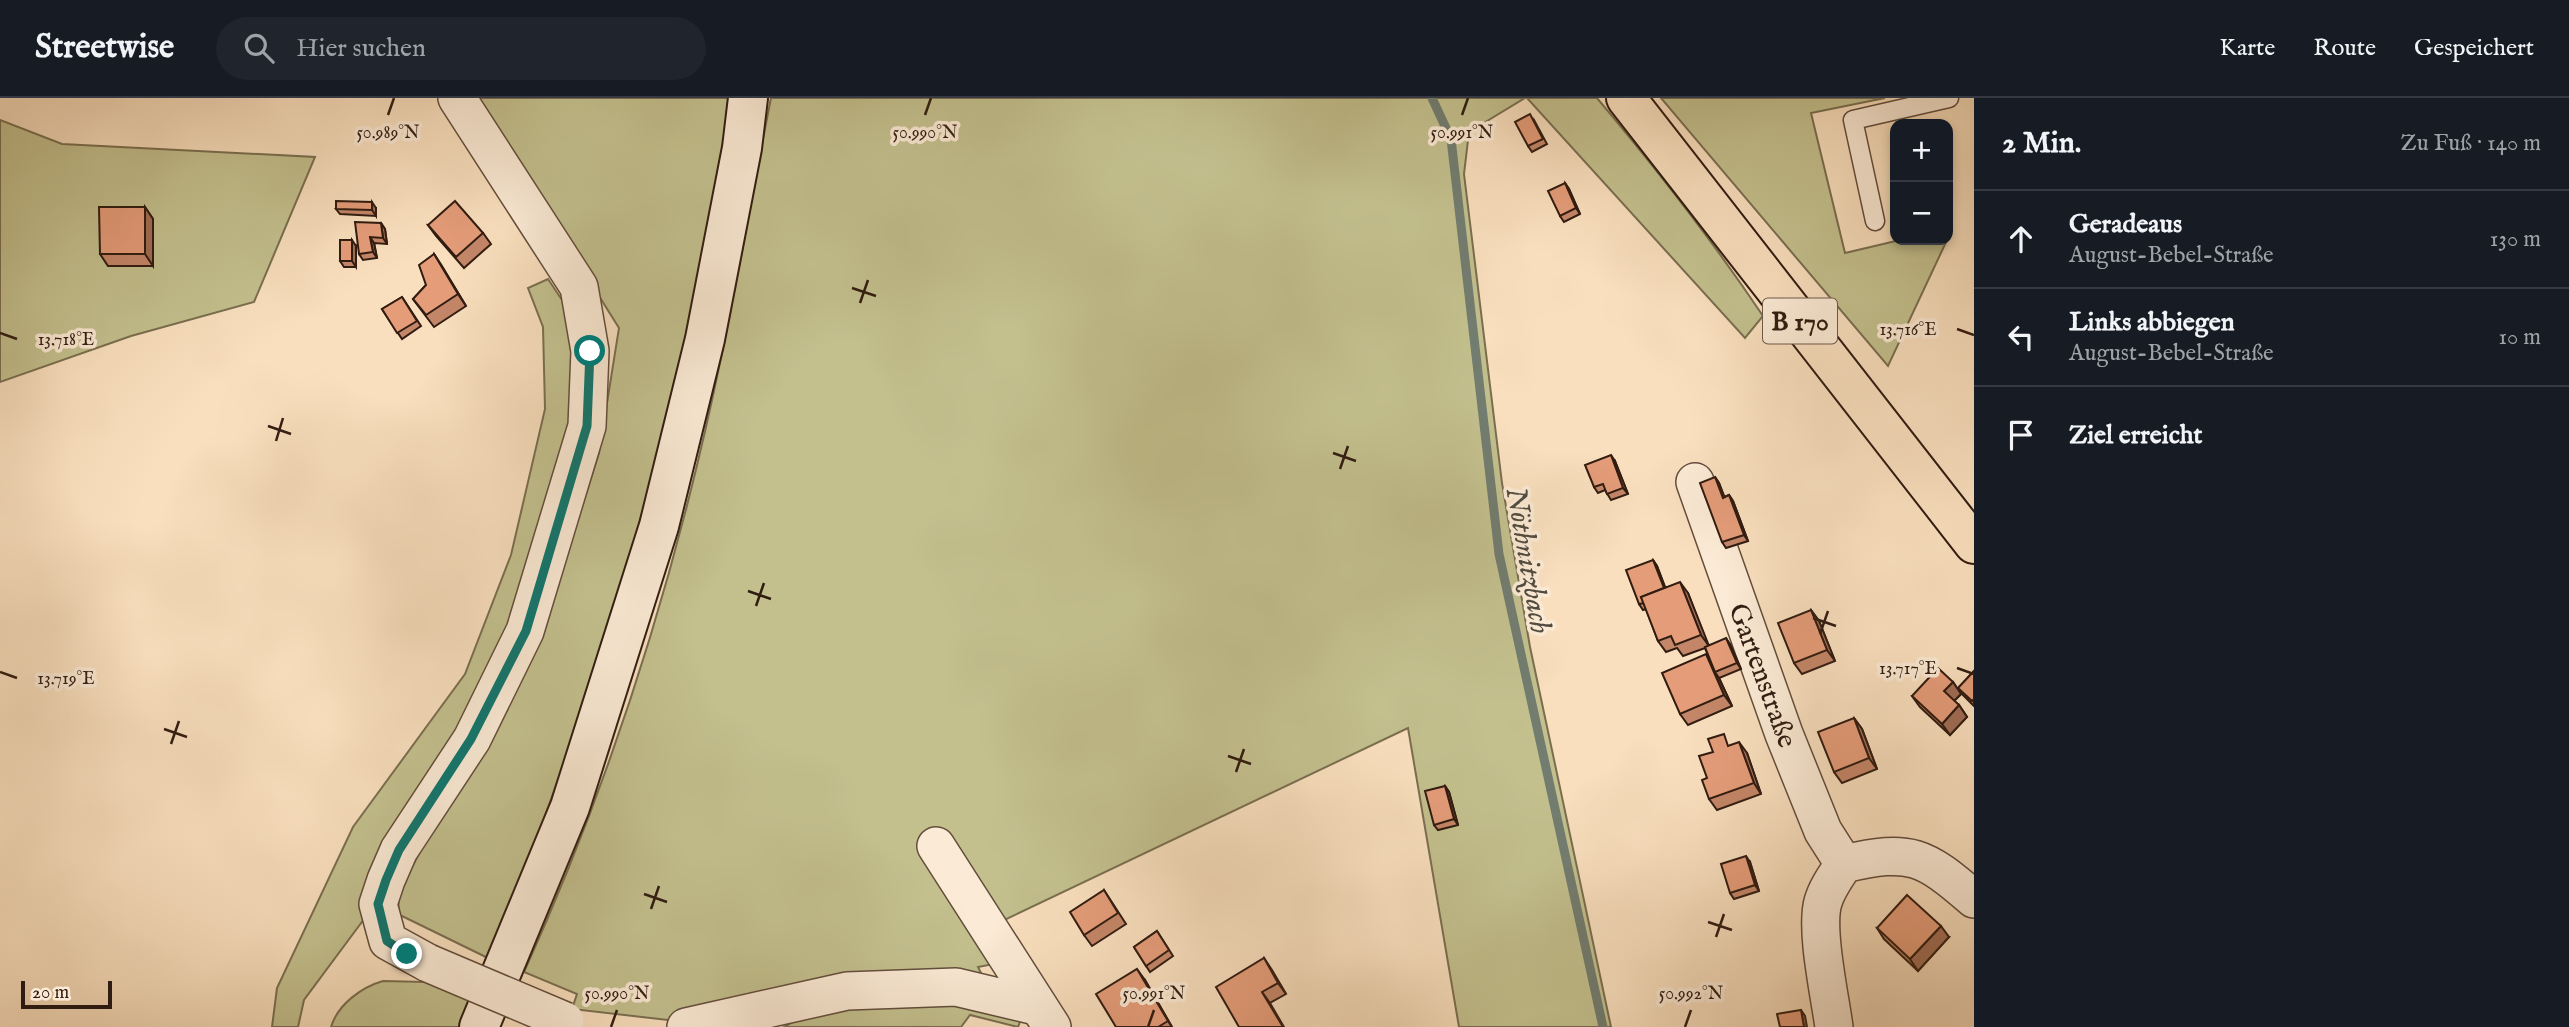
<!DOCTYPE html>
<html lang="de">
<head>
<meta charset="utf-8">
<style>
	body { margin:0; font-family:"IM FELL English",serif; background:#20242c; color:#f1f3f6 }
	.controls { position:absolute; right:21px; top:21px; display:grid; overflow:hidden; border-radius:14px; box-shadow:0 4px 10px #0003 }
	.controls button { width:63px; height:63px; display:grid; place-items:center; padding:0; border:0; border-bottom:2px solid #363941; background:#171b24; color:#f1f3f6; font:35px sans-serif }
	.scale { position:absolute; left:21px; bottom:18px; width:91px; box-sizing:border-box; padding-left:7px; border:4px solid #311c11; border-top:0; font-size:19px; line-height:24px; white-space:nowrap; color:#311c11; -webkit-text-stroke:5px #fbead5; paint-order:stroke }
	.stop { position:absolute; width:21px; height:21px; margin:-16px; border:5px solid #0f766e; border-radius:50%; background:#fff }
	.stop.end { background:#0f766e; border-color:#fff; box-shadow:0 2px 7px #0008 }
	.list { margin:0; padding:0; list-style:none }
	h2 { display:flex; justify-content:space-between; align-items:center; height:91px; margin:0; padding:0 28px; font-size:30px }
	h2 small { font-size:23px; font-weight:400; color:#9ea1a6 }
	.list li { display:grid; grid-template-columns:46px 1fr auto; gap:21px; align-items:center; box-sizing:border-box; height:98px; padding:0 28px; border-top:2px solid #363941 }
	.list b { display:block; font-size:26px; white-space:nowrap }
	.list p { margin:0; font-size:23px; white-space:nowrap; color:#9ea1a6 }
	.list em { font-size:23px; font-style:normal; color:#9ea1a6 }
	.icon { flex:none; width:38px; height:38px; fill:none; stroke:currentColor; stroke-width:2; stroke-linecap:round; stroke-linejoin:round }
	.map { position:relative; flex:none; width:1974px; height:929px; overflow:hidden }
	header { display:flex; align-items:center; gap:42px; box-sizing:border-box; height:98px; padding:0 35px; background:#171b24; border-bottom:2px solid #363941 }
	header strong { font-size:33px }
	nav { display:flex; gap:38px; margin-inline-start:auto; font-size:24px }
	.search { width:490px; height:63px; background:#20242c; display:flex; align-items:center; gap:18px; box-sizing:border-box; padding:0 24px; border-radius:38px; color:#9ea1a6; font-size:26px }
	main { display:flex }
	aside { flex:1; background:#171b24 }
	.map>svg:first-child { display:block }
	.green { fill:#c3c08e; stroke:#7a6e50; stroke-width:2 }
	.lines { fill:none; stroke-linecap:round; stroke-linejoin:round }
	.stream { stroke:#727d70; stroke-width:9 }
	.service-casing { stroke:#634d3c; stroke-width:21 }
	.minor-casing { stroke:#634d3c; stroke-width:40 }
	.secondary-casing { stroke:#311c11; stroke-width:42 }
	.primary-casing { stroke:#311c11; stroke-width:42 }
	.service { stroke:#fbead5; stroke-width:18 }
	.minor { stroke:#fbead5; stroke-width:37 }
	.secondary { stroke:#fbead5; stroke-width:38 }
	.primary { stroke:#f9dfbe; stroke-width:38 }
	.minor-bridge-casing { stroke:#634d3c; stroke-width:40; stroke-linecap:butt }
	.minor-bridge { stroke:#fbead5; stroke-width:37 }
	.wall { fill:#c48668; stroke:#311c11; stroke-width:2 }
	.shaded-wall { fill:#a06d55; stroke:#311c11; stroke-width:2 }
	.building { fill:#e49c79; stroke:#311c11; stroke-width:2 }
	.route { stroke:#0f766e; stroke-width:9 }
	.ticks { fill:none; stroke:#311c11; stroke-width:2.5 }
	.labels { text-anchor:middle; stroke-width:7; stroke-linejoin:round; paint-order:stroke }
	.shield { fill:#fbead5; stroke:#6e5a4c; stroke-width:2 }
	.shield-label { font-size:26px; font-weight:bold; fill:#311c11 }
	.street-label { font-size:28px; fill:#311c11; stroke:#fbead5 }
	.water-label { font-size:30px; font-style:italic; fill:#524c40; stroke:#fbead5 }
	.ticks-label { font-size:18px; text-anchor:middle; fill:#311c11; stroke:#fbead5; stroke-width:7; stroke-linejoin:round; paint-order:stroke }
</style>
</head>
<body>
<header>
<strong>Streetwise</strong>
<div class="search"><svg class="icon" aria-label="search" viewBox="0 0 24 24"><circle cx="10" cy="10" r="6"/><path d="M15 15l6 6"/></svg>Hier suchen</div>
<nav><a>Karte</a><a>Route</a><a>Gespeichert</a></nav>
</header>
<main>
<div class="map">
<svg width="1974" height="929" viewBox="0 0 1974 929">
	<rect width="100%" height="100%" fill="#f9dfbe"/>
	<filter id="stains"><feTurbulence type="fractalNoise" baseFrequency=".00286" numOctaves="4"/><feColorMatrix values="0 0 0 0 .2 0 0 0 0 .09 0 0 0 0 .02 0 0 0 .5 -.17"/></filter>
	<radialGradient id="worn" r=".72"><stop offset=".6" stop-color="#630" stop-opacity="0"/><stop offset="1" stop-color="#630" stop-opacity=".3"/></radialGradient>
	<g class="green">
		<path d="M475,0H729C722,65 708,129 695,193C649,425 576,641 492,862L402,818L398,821L399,793L547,518L599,355L619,230Z"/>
		<path d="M771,0H1525L1469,34L1464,76L1502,385L1530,549L1611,929H1459L1408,630L998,825L994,866L978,869L983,879L867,880L668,922L572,911L577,896L524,874C613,678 679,466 722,255C740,170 754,85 771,0Z"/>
		<path d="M1527,0H1597C1656,70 1712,142 1763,218L1745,240Z"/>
		<polygon points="1661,0 1885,0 1811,15 1845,155 1900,142 1947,142 1888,268"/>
		<polygon points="0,22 62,46 315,59 254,204 131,238 0,284"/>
		<polygon points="548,181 576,223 579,312 532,483 370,813 304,902 298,929 272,929 277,890 353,729 465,576 511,457 545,311 543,229 528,190"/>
		<path d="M383,883L426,884L472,902L460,929H331C338,906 362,889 383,883Z"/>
		<polygon points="915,899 1023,916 1018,929 970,917 961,929 784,929 798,921"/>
	</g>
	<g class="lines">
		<polyline class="stream" points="1432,0 1451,41 1499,456 1603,929"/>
		<defs>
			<polyline id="service" points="1875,123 1853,22 1949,0"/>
			<g id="minor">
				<polyline points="1695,384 1784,636 1823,733 1844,766"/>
				<polyline points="936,748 1052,929"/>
				<polyline points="428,865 388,843 378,806 386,782 399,752 472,641 525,533 587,328 590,253 579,189 457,0"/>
				<polyline points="686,929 847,893 956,889 1036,908"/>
				<path d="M1834,929C1830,899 1815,831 1823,804C1827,790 1836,778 1844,766C1911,750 1924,758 1974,801"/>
			</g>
			<polyline id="secondary" points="479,929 570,709 659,428 705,241 742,50 748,0"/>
			<polyline id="primary" points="1626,0 1974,446"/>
		</defs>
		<use href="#service" class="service-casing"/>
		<use href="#minor" class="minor-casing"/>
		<use href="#secondary" class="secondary-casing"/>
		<use href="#primary" class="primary-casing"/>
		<use href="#service" class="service"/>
		<use href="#minor" class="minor"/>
		<use href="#secondary" class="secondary"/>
		<use href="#primary" class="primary"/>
		<defs>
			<polyline id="minor-bridge" points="428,865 565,923"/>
		</defs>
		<use href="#minor-bridge" class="minor-bridge-casing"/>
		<use href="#minor-bridge" class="minor-bridge"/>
	</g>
	<g class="wall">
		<polygon points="1534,22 1547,46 1532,54 1528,48"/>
		<polygon points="1565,85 1569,91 1580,116 1564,124 1560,118"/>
		<polygon points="145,109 153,121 153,168 108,168 100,156"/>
		<polygon points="376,110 376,118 340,116 336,111"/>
		<polygon points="381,125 385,131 387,146 374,145 377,160 363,162 359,156"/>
		<polygon points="428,127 483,135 491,146 464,170 436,138"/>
		<polygon points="356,148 356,169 344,169 340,163"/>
		<polygon points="434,156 466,208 434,229 413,201 426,187"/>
		<polygon points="402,199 421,228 402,241 382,211"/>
		<polygon points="1615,363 1628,396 1611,402 1605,392 1598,395 1594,389"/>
		<polygon points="1715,379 1719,385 1724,399 1729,397 1733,403 1748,443 1726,450 1722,444"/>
		<polygon points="1653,462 1657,468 1665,489 1688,495 1708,547 1730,546 1741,571 1719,580 1732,608 1688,627 1680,616 1710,562 1705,550 1683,558 1677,550 1666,554 1658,543 1646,511 1643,512 1639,506"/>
		<polygon points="1811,512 1819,523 1835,563 1802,576 1794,565"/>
		<polygon points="1974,573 1974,608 1962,596 1958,590"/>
		<polygon points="1953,584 1961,596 1954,603 1959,607 1967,619 1950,637 1920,609 1912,598"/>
		<polygon points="1854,620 1862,631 1877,671 1842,685 1834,674"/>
		<polygon points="1731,647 1747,655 1761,696 1717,712 1709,701 1707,680"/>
		<polygon points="1445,688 1449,694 1458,727 1438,732 1434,727"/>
		<polygon points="1750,764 1759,793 1734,801 1730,795"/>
		<polygon points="1104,792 1126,826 1092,848 1084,837"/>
		<polygon points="1877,830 1949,839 1918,873 1884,841"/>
		<polygon points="1157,833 1173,858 1150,874 1134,849"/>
		<polygon points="1264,860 1286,896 1270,905 1239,929"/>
		<polygon points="1145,882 1172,929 1116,929"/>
	</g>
	<g class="shaded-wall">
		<polygon points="1565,85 1569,91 1580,116 1576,110"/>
		<polygon points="372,104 376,110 376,118 372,112"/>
		<polygon points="145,109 153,121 153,168 145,156"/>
		<polygon points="381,125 385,131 387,146 383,140"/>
		<polygon points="370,139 374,145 377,160 373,154"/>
		<polygon points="352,142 356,148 356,169 352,163"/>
		<polygon points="434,156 442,168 466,208 458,196"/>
		<polygon points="1611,357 1615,363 1628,396 1623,390"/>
		<polygon points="1715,379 1719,385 1727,405 1723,400"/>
		<polygon points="1729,397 1733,403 1748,443 1744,437"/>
		<polygon points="1653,462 1657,468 1670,502 1666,496"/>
		<polygon points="1680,484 1688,495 1709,548 1701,537"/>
		<polygon points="1811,512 1819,523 1835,563 1827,552"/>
		<polygon points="1726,540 1730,546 1741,571 1737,565"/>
		<polygon points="1706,556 1714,567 1715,574 1719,580 1732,608 1724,597"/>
		<polygon points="1953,584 1961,596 1952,605 1944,593"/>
		<polygon points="1959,607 1967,619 1950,637 1942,626"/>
		<polygon points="1854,620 1862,631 1877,671 1869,660"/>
		<polygon points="1739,644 1747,655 1761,696 1754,685"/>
		<polygon points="1445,688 1449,694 1458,727 1454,721"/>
		<polygon points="1746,758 1750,764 1759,793 1755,787"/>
		<polygon points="1941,828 1949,839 1918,873 1910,861"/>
		<polygon points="1264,860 1272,872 1286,896 1278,885"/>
		<polygon points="1137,871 1145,882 1172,929 1168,923"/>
		<polygon points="1262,894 1270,905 1284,929 1283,929"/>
		<polygon points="1801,912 1805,918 1807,929 1804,929"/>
	</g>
	<g class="building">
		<polygon points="1530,16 1543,41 1528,48 1515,24"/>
		<polygon points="1565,85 1576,110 1560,118 1548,93"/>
		<polygon points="336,103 372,104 372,112 336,111"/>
		<polygon points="455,103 483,135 456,159 428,127"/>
		<polygon points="99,109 145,109 145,156 100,156"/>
		<polygon points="355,124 381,125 383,140 370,139 373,154 359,156"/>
		<rect x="340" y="142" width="12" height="21"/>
		<polygon points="434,156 458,196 426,217 413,201 426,187 419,167"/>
		<polygon points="402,199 417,223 397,235 382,211"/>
		<polygon points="1611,357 1623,390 1607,396 1603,386 1594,389 1585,367"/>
		<polygon points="1715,379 1723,400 1729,397 1744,437 1722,444 1700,385"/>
		<polygon points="1653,462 1664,490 1641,499 1644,505 1639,506 1626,472"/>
		<polygon points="1680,484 1701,537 1675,547 1671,538 1658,543 1641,499"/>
		<polygon points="1811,512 1827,552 1794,565 1778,525"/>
		<polygon points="1726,540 1737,565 1715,574 1705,549"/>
		<polygon points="1706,556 1724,597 1680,616 1662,575"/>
		<polygon points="1938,570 1953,584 1944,593 1959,607 1942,626 1912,598"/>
		<polygon points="1974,573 1974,601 1972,603 1958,590"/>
		<polygon points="1854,620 1869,660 1834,674 1818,634"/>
		<polygon points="1724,636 1728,648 1739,644 1754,685 1709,701 1702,682 1707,680 1699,658 1713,654 1708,641"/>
		<polygon points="1445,688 1454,721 1434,727 1425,693"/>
		<polygon points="1746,758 1755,787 1730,795 1721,766"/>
		<polygon points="1104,792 1118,815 1084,837 1070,814"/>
		<polygon points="1907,797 1941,828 1910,861 1877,830"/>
		<polygon points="1157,833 1169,852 1146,868 1134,849"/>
		<polygon points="1264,860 1278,885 1262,894 1283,929 1239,929 1216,889"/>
		<polygon points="1137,871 1168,923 1158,929 1116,929 1096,896"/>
		<polygon points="1801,912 1804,929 1780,929 1777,916"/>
	</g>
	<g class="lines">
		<polyline class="route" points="407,856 387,843 378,806 386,782 399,752 471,641 526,533 587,328 590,253"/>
	</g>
	<path class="ticks" d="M388,17L394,0M925,17L931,0M1462,17L1468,0M852,190L876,198M860,205L868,182M1957,231L1974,237M0,235L17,241M268,328L291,336M276,343L283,320M1333,355L1356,363M1340,371L1348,348M748,493L771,501M756,508L764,485M1813,520L1836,528M1820,536L1828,513M1957,570L1974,576M0,574L17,580M164,631L187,639M171,646L179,623M1228,658L1251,666M1236,674L1244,651M644,796L667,804M651,811L659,788M1708,824L1732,832M1716,839L1724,816M611,929L617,912M1148,929L1154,912M1685,929L1691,912"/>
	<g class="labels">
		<rect class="shield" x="1763" y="200.5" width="74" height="45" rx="5"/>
		<g class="shield-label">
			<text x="1800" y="232">B 170</text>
		</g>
		<g class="street-label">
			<text transform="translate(1764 577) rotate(70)" y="10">Gartenstraße</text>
		</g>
		<g class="water-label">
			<text transform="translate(1529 462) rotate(80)" y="10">Nöthnitzbach</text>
		</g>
	</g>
	<g class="ticks-label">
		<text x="1462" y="40">50.991°N</text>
		<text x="388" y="40">50.989°N</text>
		<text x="925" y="40">50.990°N</text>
		<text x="1908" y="237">13.716°E</text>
		<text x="66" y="247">13.718°E</text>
		<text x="1908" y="576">13.717°E</text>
		<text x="66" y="586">13.719°E</text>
		<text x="617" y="901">50.990°N</text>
		<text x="1154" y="901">50.991°N</text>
		<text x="1691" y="901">50.992°N</text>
	</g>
	<rect width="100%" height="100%" filter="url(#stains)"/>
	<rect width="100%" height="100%" fill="url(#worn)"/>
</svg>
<div class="controls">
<button>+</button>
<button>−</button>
</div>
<div class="scale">20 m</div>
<div class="stop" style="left:590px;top:253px"></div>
<div class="stop end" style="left:407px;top:856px"></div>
</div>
<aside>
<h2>2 Min.<small>Zu Fuß · 140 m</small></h2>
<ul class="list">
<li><svg class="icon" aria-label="ahead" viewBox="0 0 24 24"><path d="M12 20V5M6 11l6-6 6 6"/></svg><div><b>Geradeaus</b><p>August-Bebel-Straße</p></div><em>130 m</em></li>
<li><svg class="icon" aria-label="left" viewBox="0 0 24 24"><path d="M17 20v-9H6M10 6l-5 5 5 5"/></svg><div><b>Links abbiegen</b><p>August-Bebel-Straße</p></div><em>10 m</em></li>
<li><svg class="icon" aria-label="arrive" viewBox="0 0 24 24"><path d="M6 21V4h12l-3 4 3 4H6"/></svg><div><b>Ziel erreicht</b></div></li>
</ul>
</aside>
</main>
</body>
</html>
